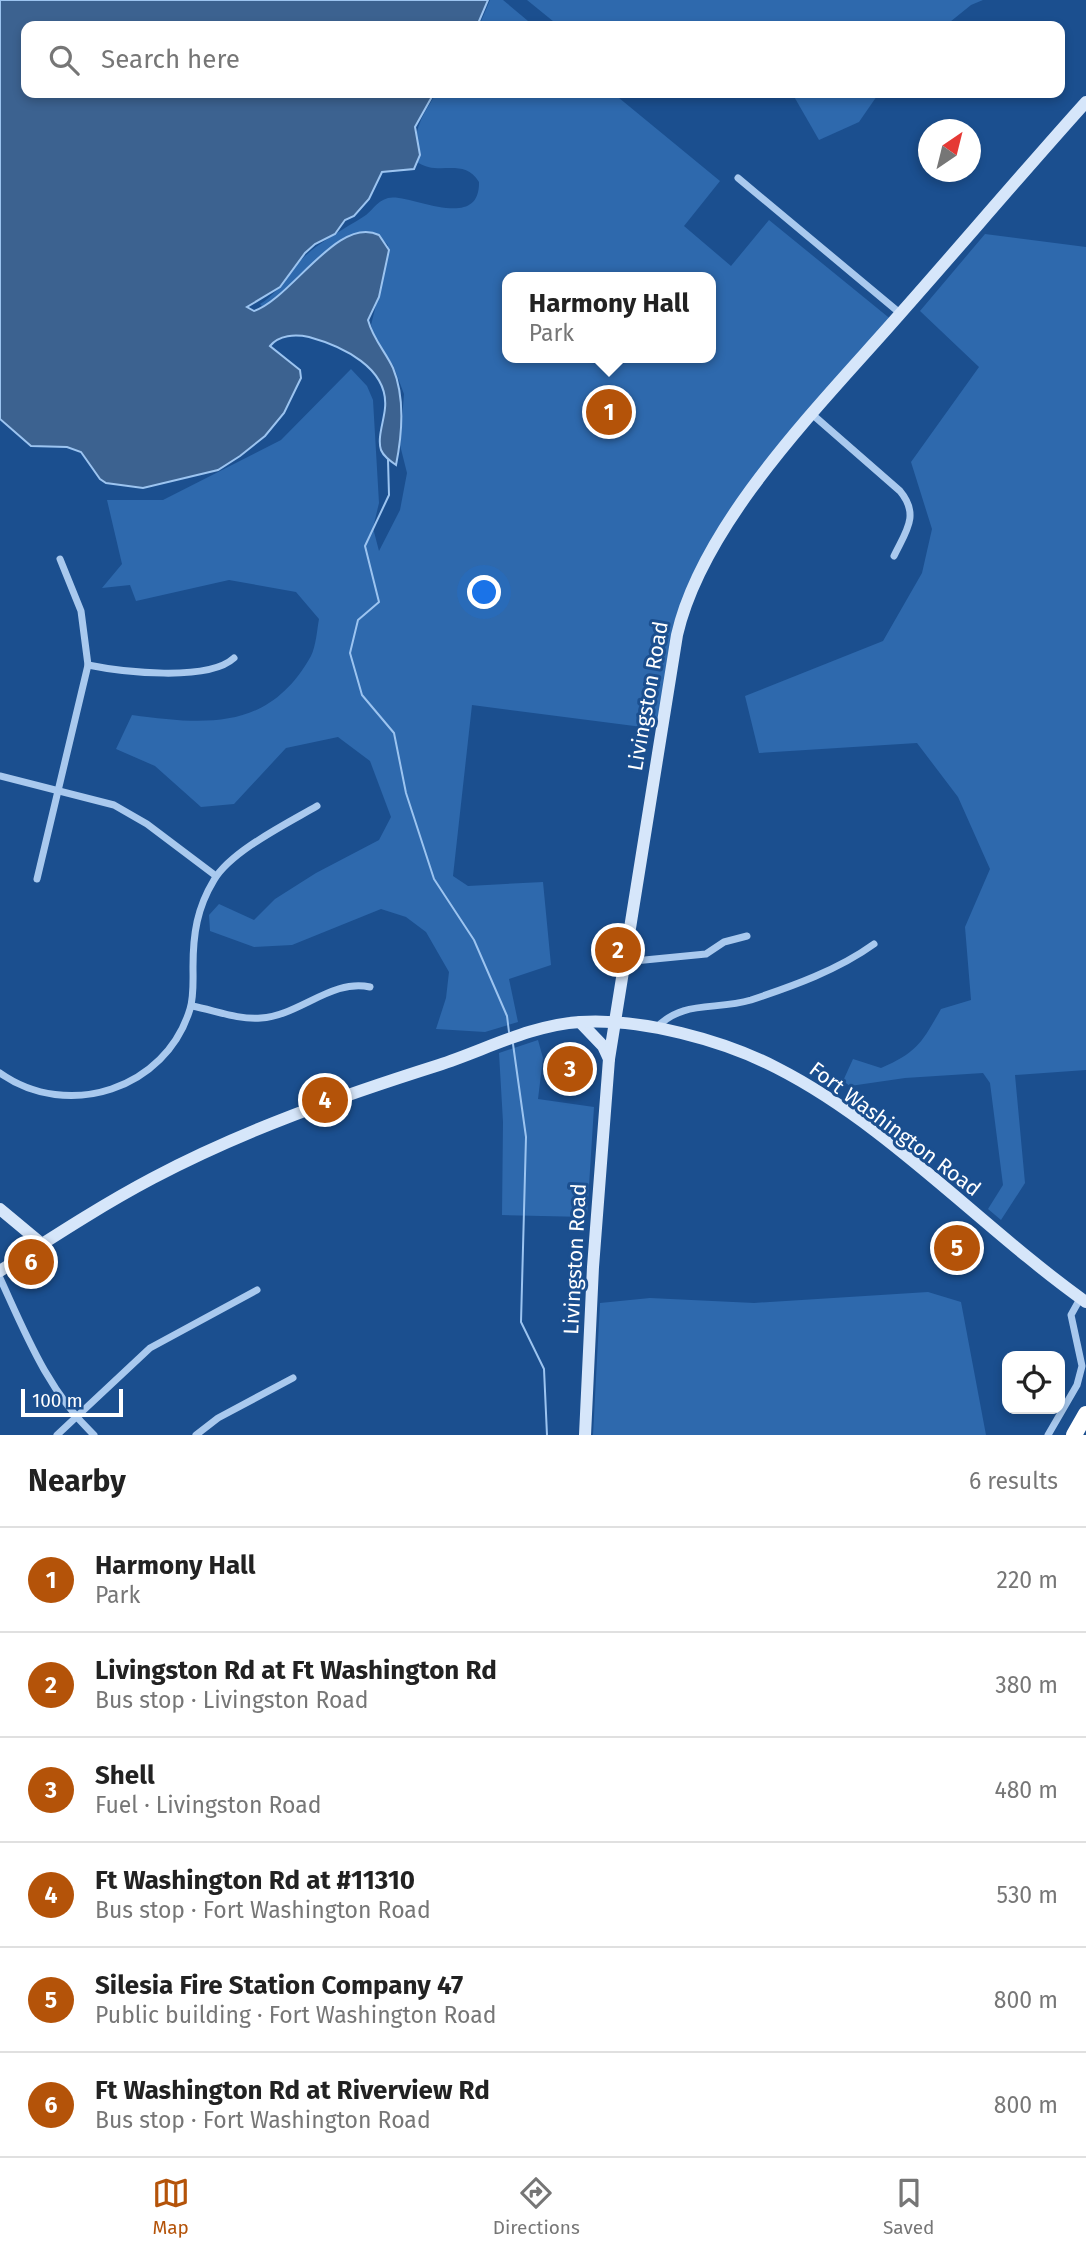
<!DOCTYPE html>
<html lang="en">
<head>
<meta charset="utf-8">
<style>
	body { margin:0; font-family:"Fira Sans",sans-serif; background:#f2f2f2; color:#222 }
	.controls { position:absolute; right:21px; bottom:21px; display:grid; overflow:hidden; border-radius:14px; box-shadow:0 4px 10px #0003 }
	.controls button { width:63px; height:63px; display:grid; place-items:center; padding:0; border:0; border-bottom:2px solid #e0e0e0; background:#fff; color:#222; font:35px sans-serif }
	.compass { position:absolute; left:918px; top:119px; width:63px; height:63px; border-radius:50%; background:#fff; box-shadow:0 4px 10px #0003; rotate:35deg }
	.scale { position:absolute; left:21px; bottom:18px; width:102px; box-sizing:border-box; padding-left:7px; border:4px solid #fff; border-top:0; font-size:19px; line-height:24px; white-space:nowrap; color:#fff; -webkit-text-stroke:5px #1b4f8f; paint-order:stroke }
	.you { position:absolute; left:485px; top:593px; width:24px; height:24px; margin:-18px; border:5px solid #fff; border-radius:50%; background:#1a73e8; box-shadow:0 0 0 10px #1a73e833 }
	.badge { display:grid; place-items:center; width:46px; height:46px; border-radius:50%; background:#b45309; color:#fff; font-size:23px; font-weight:700 }
	.pin { position:absolute; translate:-50% -50%; border:4px solid #fff; box-shadow:0 2px 7px #0006 }
	.popup { position:absolute; left:502px; top:272px; width:214px; height:91px; box-sizing:border-box; display:grid; place-content:center; border-radius:14px; background:#fff; filter:drop-shadow(0 2px 5px #0005); font-size:23px; white-space:nowrap; color:#767676 }
	.popup b { font-size:26px; color:#222 }
	.popup::after { content:''; position:absolute; left:50%; top:100%; margin-left:-14px; border:14px solid transparent; border-top-color:#fff }
	.list { margin:0; padding:0; list-style:none }
	h2 { display:flex; justify-content:space-between; align-items:center; height:91px; margin:0; padding:0 28px; font-size:30px }
	h2 small { font-size:23px; font-weight:400; color:#767676 }
	.list li { display:grid; grid-template-columns:46px 1fr auto; gap:21px; align-items:center; box-sizing:border-box; height:105px; padding:0 28px; border-top:2px solid #e0e0e0 }
	.list b { display:block; font-size:26px; white-space:nowrap }
	.list p { margin:0; font-size:23px; white-space:nowrap; color:#767676 }
	.list em { font-size:23px; font-style:normal; color:#767676 }
	.icon { flex:none; width:38px; height:38px; fill:none; stroke:currentColor; stroke-width:2; stroke-linecap:round; stroke-linejoin:round }
	.map { position:relative; flex:none; width:1086px; height:1435px; overflow:hidden }
	.search { position:absolute; background:#fff; box-shadow:0 4px 10px #0003; left:21px; right:21px; top:21px; height:77px; display:flex; align-items:center; gap:18px; box-sizing:border-box; padding:0 24px; border-radius:14px; color:#767676; font-size:26px }
	.sheet { height:721px; background:#fff }
	nav { display:flex; justify-content:space-around; align-items:center; box-sizing:border-box; height:98px; border-top:2px solid #e0e0e0; background:#fff; font-size:19px; color:#767676 }
	nav a { display:grid; justify-items:center; gap:4px }
	nav .on { color:#b45309 }
	.map>svg:first-child { display:block }
	.green { fill:#2e69ad; fill-rule:evenodd }
	.water { fill:#3c6290; stroke:#9cc4f0; stroke-width:2 }
	.lines { fill:none; stroke-linecap:round; stroke-linejoin:round }
	.stream { stroke:#9cc4f0; stroke-width:2 }
	.street { stroke:#a9c9ee; stroke-width:7 }
	.secondary { stroke:#d6e6fa; stroke-width:12 }
	.highway { stroke:#fff; stroke-width:16 }
	.labels { text-anchor:middle; stroke-width:6; stroke-linejoin:round; paint-order:stroke }
	.street-label { font-size:21px; fill:#fff; stroke:#1b4f8f }
</style>
</head>
<body>
<div class="map">
<svg width="1086" height="1435" viewBox="0 0 1086 1435">
	<rect width="100%" height="100%" fill="#1b4f8f"/>
	<g class="green">
		<polygon points="490,0 503,0 534,26 479,26"/>
		<polygon points="527,0 983,0 971,5 945,26 559,26"/>
		<path d="M437,93H613L720,181L684,226L731,266L769,220L893,321L806,422L696,573L659,720L651,719L650,728L472,705L453,876L468,886L543,882L551,965L509,979L518,1022L485,1032L436,1029L446,998L449,972L426,932L406,917L381,909L292,945L254,947L210,931L209,915L219,904L254,920L275,899L316,873L379,840L391,817L370,761L338,737L286,748L234,804L201,807L155,766L116,749L132,715C207,725 269,731 311,656C316,646 317,630 319,619L296,592L229,580L136,601L130,585L102,588L122,564L107,500H163L281,440L351,369L367,386L373,400L379,503L373,528L379,551L400,510L407,473L400,445L404,394L393,365L376,340L371,325L388,257V245L376,233L360,232L266,310L260,304C280,292 288,273 304,257C321,241 344,229 363,217C373,211 375,202 388,198C408,192 480,234 479,182C463,156 437,178 416,161C411,135 422,114 437,93ZM508,277H710V358H508Z"/>
		<polygon points="792,93 879,93 859,122 819,140"/>
		<path d="M985,234L1086,247V1070L1015,1075L1025,1183L1001,1220L988,1209L1003,1185L990,1083L983,1073L905,1078L850,1086L843,1081L853,1059L881,1068C918,1052 922,1042 941,1009L971,1000L965,927L990,869L958,797L917,743L759,753L745,696L883,641L922,573L932,529L911,462L979,367L920,311Z"/>
		<polygon points="538,1040 543,1058 538,1099 594,1107 587,1217 502,1215 503,1122 499,1053"/>
		<polygon points="928,1292 961,1302 986,1435 593,1435 600,1303 650,1298 754,1303"/>
	</g>
	<path class="water" d="M0,0H488L477,26H26V93H434L415,127L420,155L414,169L382,172L369,199L354,216L345,220L335,234L315,244L305,253L280,287L247,307L254,311C292,298 338,215 379,235L389,250L379,297L368,320C373,339 385,351 393,368C405,397 402,435 396,465C390,461 384,457 381,450C377,438 384,421 385,408C389,368 342,346 309,337C295,334 279,335 270,346L300,370L301,378L284,413L265,436L240,456L218,470L143,488L106,483L100,479L81,452L67,447L31,446L0,419Z"/>
	<g class="lines">
		<g class="stream">
			<polyline points="388,460 389,495 365,546 379,602 358,620 350,653 362,695 394,733 406,793 434,879 474,940 507,1016 509,1032"/>
			<polyline points="513,1044 526,1137 521,1322 544,1369 547,1435"/>
		</g>
		<g class="street">
			<polyline points="738,178 901,314"/>
			<path d="M813,415L900,491C920,515 906,531 894,556"/>
			<path d="M88,665C122,672 208,682 234,658"/>
			<polyline points="0,776 114,805 147,824 216,876"/>
			<polyline points="37,879 88,665 81,611 60,559"/>
			<polyline points="624,962 706,954 724,942 747,936"/>
			<path d="M192,1006C214,1010 238,1020 261,1018C298,1016 333,978 370,987"/>
			<path d="M655,1029C683,999 715,1011 751,1000C793,986 838,970 874,944"/>
			<path d="M0,1073C68,1121 166,1089 190,1009C194,996 193,980 193,967C193,934 197,908 214,880C231,851 288,823 317,806"/>
			<path d="M0,1278C26,1335 48,1391 94,1435"/>
			<polyline points="57,1435 150,1348 257,1290"/>
			<polyline points="196,1435 218,1418 293,1378"/>
			<polyline points="1048,1435 1077,1385 1082,1366 1071,1315 1081,1297"/>
		</g>
		<g class="secondary">
			<polyline points="580,1022 603,1046 609,1059"/>
			<polyline points="0,1209 42,1244"/>
			<path d="M0,1271C50,1239 100,1206 153,1178C244,1130 341,1096 439,1065C485,1050 531,1025 580,1022C641,1018 723,1040 777,1068C889,1125 983,1229 1086,1302"/>
			<path d="M585,1435L593,1267L609,1059L677,635C703,521 823,402 900,314C962,244 1023,172 1086,102"/>
		</g>
		<polyline class="highway" points="1074,1435 1086,1414"/>
	</g>
	<g class="labels">
		<g class="street-label">
			<text transform="translate(648 696) rotate(-80)" y="7">Livingston Road</text>
			<text transform="translate(895 1129) rotate(37)" y="7">Fort Washington Road</text>
			<text transform="translate(575 1259) rotate(-87)" y="7">Livingston Road</text>
		</g>
	</g>
</svg>
<div class="controls">
<button><svg class="icon" aria-label="locate" viewBox="0 0 24 24"><circle cx="12" cy="12" r="6"/><path d="M12 2v4M12 18v4M2 12h4M18 12h4"/></svg></button>
</div>
<svg class="compass" viewBox="-18 -18 36 36"><path d="M0-13l5 13h-10z" fill="#e53935"/><path d="M0 13l5-13h-10z" fill="#767676"/></svg>
<div class="scale">100 m</div>
<div class="you"></div>
<div class="pin badge" style="left:609px;top:412px">1</div>
<div class="popup"><b>Harmony Hall</b>Park</div>
<div class="pin badge" style="left:618px;top:950px">2</div>
<div class="pin badge" style="left:570px;top:1069px">3</div>
<div class="pin badge" style="left:325px;top:1100px">4</div>
<div class="pin badge" style="left:957px;top:1248px">5</div>
<div class="pin badge" style="left:31px;top:1262px">6</div>
<div class="search"><svg class="icon" aria-label="search" viewBox="0 0 24 24"><circle cx="10" cy="10" r="6"/><path d="M15 15l6 6"/></svg>Search here</div>
</div>
<section class="sheet">
<h2>Nearby<small>6 results</small></h2>
<ul class="list">
<li><span class="badge">1</span><div><b>Harmony Hall</b><p>Park</p></div><em>220 m</em></li>
<li><span class="badge">2</span><div><b>Livingston Rd at Ft Washington Rd</b><p>Bus stop · Livingston Road</p></div><em>380 m</em></li>
<li><span class="badge">3</span><div><b>Shell</b><p>Fuel · Livingston Road</p></div><em>480 m</em></li>
<li><span class="badge">4</span><div><b>Ft Washington Rd at #11310</b><p>Bus stop · Fort Washington Road</p></div><em>530 m</em></li>
<li><span class="badge">5</span><div><b>Silesia Fire Station Company 47</b><p>Public building · Fort Washington Road</p></div><em>800 m</em></li>
<li><span class="badge">6</span><div><b>Ft Washington Rd at Riverview Rd</b><p>Bus stop · Fort Washington Road</p></div><em>800 m</em></li>
</ul>
</section>
<nav>
<a class="on"><svg class="icon" aria-label="map" viewBox="0 0 24 24"><path d="M3 6l6-2 6 2 6-2v14l-6 2-6-2-6 2zM9 4v14M15 6v14"/></svg>Map</a>
<a><svg class="icon" aria-label="directions" viewBox="0 0 24 24"><path d="M12 3l9 9-9 9-9-9zM9 14v-3h6M13 9l2 2-2 2"/></svg>Directions</a>
<a><svg class="icon" aria-label="saved" viewBox="0 0 24 24"><path d="M7 4h10v16l-5-4-5 4z"/></svg>Saved</a>
</nav>
</body>
</html>
